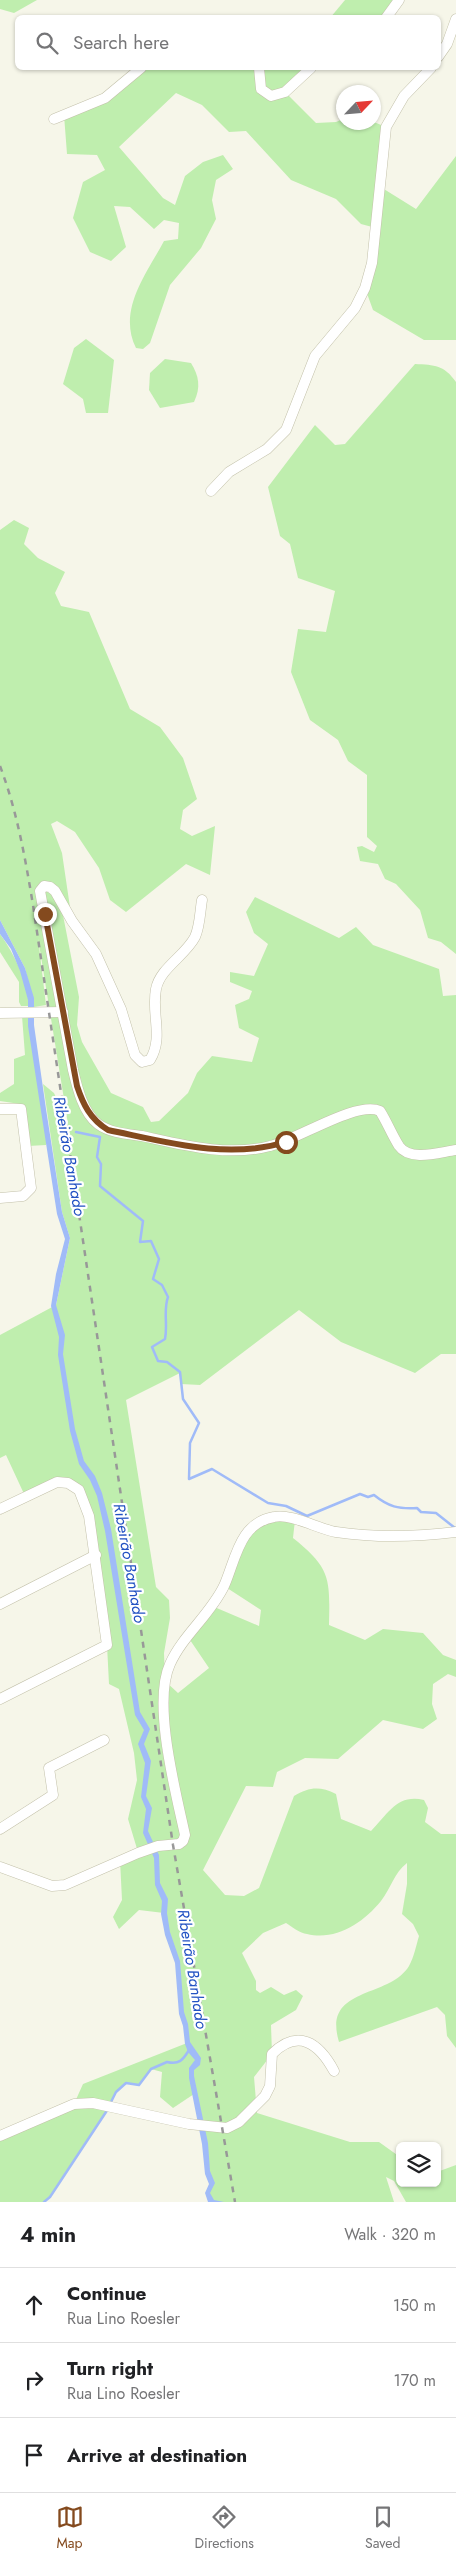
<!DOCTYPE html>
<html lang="en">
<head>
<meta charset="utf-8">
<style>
	body { margin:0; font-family:Jost,sans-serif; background:#f2f2f2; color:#202124 }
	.controls { position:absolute; right:15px; bottom:15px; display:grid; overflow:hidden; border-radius:8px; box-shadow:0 1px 4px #0004 }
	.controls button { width:45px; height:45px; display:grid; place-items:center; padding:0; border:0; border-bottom:1px solid #e0e0e0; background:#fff; color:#202124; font:25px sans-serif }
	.compass { position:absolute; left:336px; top:85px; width:45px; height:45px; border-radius:50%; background:#fff; box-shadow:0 1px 4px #0004; rotate:64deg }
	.stop { position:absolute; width:15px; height:15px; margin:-11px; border:4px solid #844a1e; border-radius:50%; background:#fff }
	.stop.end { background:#844a1e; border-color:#fff; box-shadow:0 1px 5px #0008 }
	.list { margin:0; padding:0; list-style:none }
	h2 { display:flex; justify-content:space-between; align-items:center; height:65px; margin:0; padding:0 20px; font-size:21px }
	h2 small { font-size:16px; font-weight:400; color:#757577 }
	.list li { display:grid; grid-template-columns:32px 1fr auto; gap:15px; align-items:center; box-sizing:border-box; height:75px; padding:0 20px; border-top:1px solid #e0e0e0 }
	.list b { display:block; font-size:19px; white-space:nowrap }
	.list p { margin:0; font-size:16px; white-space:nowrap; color:#757577 }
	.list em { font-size:16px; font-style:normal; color:#757577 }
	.icon { flex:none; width:28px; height:28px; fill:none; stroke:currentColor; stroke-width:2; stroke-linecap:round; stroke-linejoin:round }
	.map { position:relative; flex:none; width:456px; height:2202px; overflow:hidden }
	.search { position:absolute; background:#fff; box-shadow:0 1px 4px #0004; left:15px; right:15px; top:15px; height:55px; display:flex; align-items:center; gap:12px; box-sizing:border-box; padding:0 18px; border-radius:8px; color:#757577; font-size:19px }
	.sheet { height:290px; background:#fff }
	nav { display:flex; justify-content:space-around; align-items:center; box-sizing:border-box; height:70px; border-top:1px solid #e0e0e0; background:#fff; font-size:14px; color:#757577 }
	nav a { display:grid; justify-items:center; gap:2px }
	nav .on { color:#844a1e }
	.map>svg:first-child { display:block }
	.green { fill:#bfeeae }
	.water { fill:#a0bbf8 }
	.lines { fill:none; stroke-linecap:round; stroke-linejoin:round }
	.stream { stroke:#a0bbf8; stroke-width:2.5 }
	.minor-casing { stroke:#c3c1aa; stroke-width:11 }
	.minor { stroke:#fff; stroke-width:10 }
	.rail { stroke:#989898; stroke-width:2.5; stroke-dasharray:6 6; stroke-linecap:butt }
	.route { stroke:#844a1e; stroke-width:6 }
	.labels { text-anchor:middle; stroke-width:4.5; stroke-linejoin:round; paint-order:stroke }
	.water-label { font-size:16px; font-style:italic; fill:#2352c3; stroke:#fff }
</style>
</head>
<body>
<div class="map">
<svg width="456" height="2202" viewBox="0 0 456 2202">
	<rect width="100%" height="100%" fill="#f6f6e9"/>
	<g class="green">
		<polygon points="0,0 37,0 14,13 0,9"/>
		<polygon points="345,0 399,0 386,17 330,18"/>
		<path d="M141,68H311L285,92L316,123L336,122L343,119L344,122H374L386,127L379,186L416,209L456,156V340H424L373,310L365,288L376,228L361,224L336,199L291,180L246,131L229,132L202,105L176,93L119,147L163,198L175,205L185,176L203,162L223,155L233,169L216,180L212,200L216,219L201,248L170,285L150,343L143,349L136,348C117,310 147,273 164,241L178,239L179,223L164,220L154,229L130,207L114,206L126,247L111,261L90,252L73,218L83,182L105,170L97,155L67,154L64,115L105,98Z"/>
		<polygon points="86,339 114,360 108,413 86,413 83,399 63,384 74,348"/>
		<path d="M165,359L191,363C199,376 201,387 194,402L160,408L149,390L150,373Z"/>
		<path d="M415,364C435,365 444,365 456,382V954L441,942L428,938L420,910L396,884L385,879L378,864L360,861L357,847L362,846L374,852L377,846L367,837V775L348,761L338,740L310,720L291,672L298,629L326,632L335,591L298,578L290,544L280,536L268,487L315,425L335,445L345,444Z"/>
		<path d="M14,520L29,528L24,544L38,558L65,572L55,593L61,606L89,612L130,709L160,727L183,758L197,799L183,810L180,829L192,836L215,826L210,875L186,864L126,912L110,900L99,868L75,832L57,821L51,824L62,853L72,921L61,905L79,997L77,1025L82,1042L111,1093L143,1107L151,1122L159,1121L188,1093L197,1073L212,1056L252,1062L259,1038L239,1028L235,1005L249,999L252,991L230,982V972L254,976L268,944L254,933L246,912L255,897L339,938L356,927L373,945L439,969L443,996L456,995V1354H441L415,1373L341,1342L299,1310L200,1385L181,1384L180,1373L126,1400L156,1587L169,1600L170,1618L164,1653L165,1681L178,1693L209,1668L188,1637L212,1606L259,1626L261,1610L224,1586L240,1542L260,1522L295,1520L293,1538C331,1568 330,1579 329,1625L365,1640L383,1629L423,1633L443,1655L456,1660V1677L448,1674L433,1684L432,1704L437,1719L423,1729L383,1720L338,1759L305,1758L277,1772L273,1787L246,1786L203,1870L225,1895L244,1896L259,1888L294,1796C309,1787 320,1786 336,1794L341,1819L371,1831C389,1813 397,1794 424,1800L428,1808L425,1822L441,1834H456V2048L447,2036L445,2015L437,2007L339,2042C322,1986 389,1999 409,1966C414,1957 416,1946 419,1936L413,1924L402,1914L407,1884V1863C394,1873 391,1888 381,1901C363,1923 336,1941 307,1934C300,1933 292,1927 286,1923L263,1933L242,1953L256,1981V1990L260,1993L271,1987L284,1995L296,1990L303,1996L296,2010L271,2025L272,2054L254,2077L257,2113L350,2142H379L400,2157V2183H437V2172L456,2165V2202H406L394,2181L386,2177L394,2202H211L208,2192L212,2183L194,2094L173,2108L160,2097L162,2072L151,2069L139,2085L126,2083L116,2092L108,2109L50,2197L44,2202H0V2136L74,2104L83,2084L187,2043L182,2012L178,1961L164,1913L139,1910L119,1929L113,1917L122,1900L120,1860L138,1852L128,1819L137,1780L134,1753L119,1689L109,1684L107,1645L87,1506L68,1483L25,1496L6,1455L0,1458V1335L56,1305L70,1238L62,1212L43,1084L54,1093L68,1124L38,938L46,1005L34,1007L25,968L0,920V530Z"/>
		<path d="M0,934C15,955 27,980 29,1006H21L19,1002V982L0,952Z"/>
		<polygon points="28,1015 46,1135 46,1145 28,1146 20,1104 0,1101 0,1093 14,1084 14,1059 25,1055 22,1016"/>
	</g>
	<polygon class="water" points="0,920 25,968 34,998 34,1025 46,1109 62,1212 70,1238 56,1305 65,1335 63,1354 75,1429 84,1461 95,1476 102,1493 111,1529 140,1712 150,1729 144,1744 151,1761 146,1796 152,1808 148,1831 159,1855 160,1883 168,1899 167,1913 170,1932 180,1961 184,2012 188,2024 190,2042 201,2058 200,2065 194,2070 194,2076 208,2143 210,2171 215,2183 210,2193 214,2200 224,2202 208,2202 205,2193 209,2184 205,2174 202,2144 189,2078 189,2068 195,2060 188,2052 185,2044 183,2026 179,2014 175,1963 165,1935 161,1914 162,1901 155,1885 154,1858 143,1833 146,1809 141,1797 145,1763 138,1744 144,1730 135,1715 105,1531 97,1496 90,1480 79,1464 70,1431 58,1355 59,1337 51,1306 56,1274 65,1239 57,1214 41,1111 28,1026 28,1000 20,971 11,949 0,934"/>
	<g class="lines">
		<g class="stream">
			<path d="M76,1132L100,1137L97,1157L101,1164L100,1186L143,1221L140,1242L151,1241L159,1259L153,1279L162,1285L168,1297C163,1311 168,1324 165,1339L152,1347L158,1361L167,1362L180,1372L183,1399L199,1423L190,1443L189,1479L212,1469L268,1503L286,1506L307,1516L360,1494L368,1497L374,1495C389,1507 398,1509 417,1508L421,1512L436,1513L455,1528"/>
			<path d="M110,2104L116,2092L126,2083L139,2085L151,2069L167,2062C179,2065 183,2060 189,2050"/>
			<polyline points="44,2202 50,2197 108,2109"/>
		</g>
		<defs>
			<g id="minor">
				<polyline points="386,18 399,0"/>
				<polyline points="438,57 447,44 456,19"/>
				<polyline points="259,68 261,89 271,96 285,92 311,68"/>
				<polyline points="54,119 105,98 141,68"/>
				<polyline points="211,491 229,472 267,449 286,430 315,356 355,308 365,288 372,263 386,127 404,96 431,68"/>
				<path d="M202,900C200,912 200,926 195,937C185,956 160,968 156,989C151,1014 164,1037 150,1060L142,1062L135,1055L121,1009L96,954L72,921L55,891L50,887L44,886L40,891L73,1070C77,1087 83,1113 98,1124C110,1133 127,1134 142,1136C183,1145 228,1157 270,1146C297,1140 357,1100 380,1111C387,1122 392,1135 399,1146C410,1162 440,1152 456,1150"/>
				<polyline points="0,1013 63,1012"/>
				<polyline points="0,1109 21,1109 31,1188 23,1196 0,1198"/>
				<polyline points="0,1509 57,1482 68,1483 79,1490 89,1516 107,1645 0,1699"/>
				<polyline points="0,1604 96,1555"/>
				<polyline points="0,1829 53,1795 49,1768 104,1740"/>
				<path d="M0,1867L52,1886L65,1885L138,1853L158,1846L179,1844L183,1841L185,1835C176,1793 152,1703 170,1664C183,1635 210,1615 224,1586C236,1559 239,1523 274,1517C291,1513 318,1529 336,1532C376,1538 416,1537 456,1532"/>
				<path d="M0,2136L74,2104L93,2103L189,2124L227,2128L239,2122L265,2096L270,2086L272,2054C298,2028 319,2043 334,2071"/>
			</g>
		</defs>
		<use href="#minor" class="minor-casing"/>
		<use href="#minor" class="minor"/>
		<path class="rail" d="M0,766C17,811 25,857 33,905L173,1845L235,2202"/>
	</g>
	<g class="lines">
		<path class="route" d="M45,914L77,1086C83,1104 90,1119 108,1130C166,1142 227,1160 286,1142"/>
	</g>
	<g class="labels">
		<g class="water-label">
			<text transform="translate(70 1156) rotate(80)" y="6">Ribeirão Banhado</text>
			<text transform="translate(130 1563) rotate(80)" y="6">Ribeirão Banhado</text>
			<text transform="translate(193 1969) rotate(81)" y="6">Ribeirão Banhado</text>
		</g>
	</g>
</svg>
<div class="controls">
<button><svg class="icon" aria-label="layers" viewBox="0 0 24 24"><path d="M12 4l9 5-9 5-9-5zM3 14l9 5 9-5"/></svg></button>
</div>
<svg class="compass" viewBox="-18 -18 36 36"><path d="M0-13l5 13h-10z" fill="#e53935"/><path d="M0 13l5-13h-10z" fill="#757577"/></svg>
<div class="stop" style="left:286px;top:1142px"></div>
<div class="stop end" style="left:45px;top:914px"></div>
<div class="search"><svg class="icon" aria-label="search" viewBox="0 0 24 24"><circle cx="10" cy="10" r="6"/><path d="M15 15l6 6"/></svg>Search here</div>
</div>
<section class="sheet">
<h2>4 min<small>Walk · 320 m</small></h2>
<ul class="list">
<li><svg class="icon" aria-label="ahead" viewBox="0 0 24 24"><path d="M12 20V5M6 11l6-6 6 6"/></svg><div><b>Continue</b><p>Rua Lino Roesler</p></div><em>150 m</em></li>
<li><svg class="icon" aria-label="right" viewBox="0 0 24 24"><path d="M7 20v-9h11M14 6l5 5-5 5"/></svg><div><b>Turn right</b><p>Rua Lino Roesler</p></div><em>170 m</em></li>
<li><svg class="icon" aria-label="arrive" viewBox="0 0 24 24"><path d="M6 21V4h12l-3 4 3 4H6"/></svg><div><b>Arrive at destination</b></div></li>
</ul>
</section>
<nav>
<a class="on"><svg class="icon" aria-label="map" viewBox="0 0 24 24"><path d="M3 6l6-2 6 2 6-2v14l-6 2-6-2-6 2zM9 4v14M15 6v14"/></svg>Map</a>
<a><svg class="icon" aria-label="directions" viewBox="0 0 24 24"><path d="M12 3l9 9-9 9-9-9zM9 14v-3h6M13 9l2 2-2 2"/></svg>Directions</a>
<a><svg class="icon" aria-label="saved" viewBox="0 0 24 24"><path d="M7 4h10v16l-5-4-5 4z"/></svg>Saved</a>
</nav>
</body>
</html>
